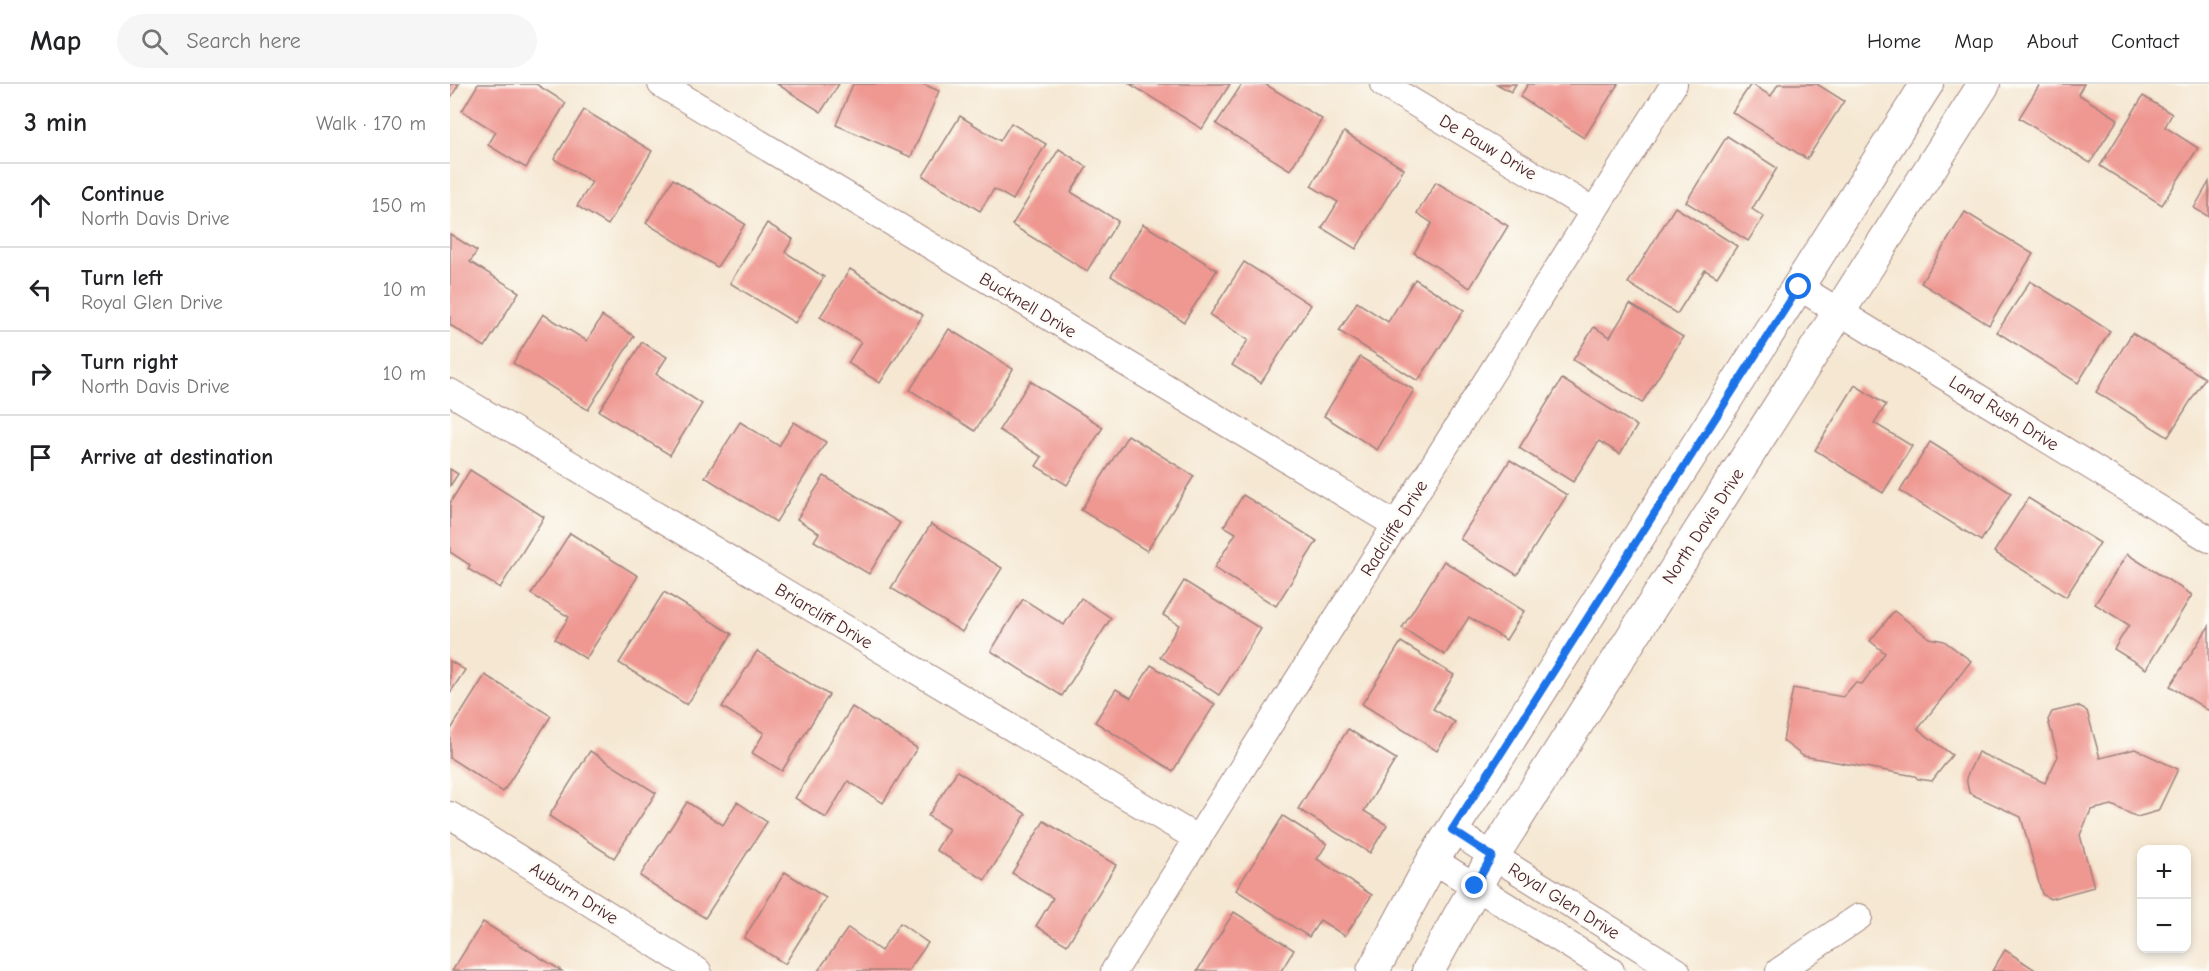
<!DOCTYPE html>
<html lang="en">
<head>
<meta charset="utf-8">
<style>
	body { margin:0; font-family:"Comic Neue",sans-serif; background:#f6f6f6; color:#202124 }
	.controls { position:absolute; right:18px; bottom:18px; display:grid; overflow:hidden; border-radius:12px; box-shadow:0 3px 9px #0003 }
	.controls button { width:54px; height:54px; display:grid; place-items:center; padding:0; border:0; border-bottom:2px solid #e0e0e0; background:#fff; color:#202124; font:30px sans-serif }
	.stop { position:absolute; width:18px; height:18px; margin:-14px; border:4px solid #1a73e8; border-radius:50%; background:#fff }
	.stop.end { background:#1a73e8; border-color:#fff; box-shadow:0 2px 6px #0008 }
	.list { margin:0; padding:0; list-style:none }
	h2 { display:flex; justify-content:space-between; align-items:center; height:78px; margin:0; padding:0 24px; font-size:26px }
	h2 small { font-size:20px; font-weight:400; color:#757577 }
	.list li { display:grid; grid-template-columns:39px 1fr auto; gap:18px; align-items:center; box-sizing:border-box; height:84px; padding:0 24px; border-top:2px solid #e0e0e0 }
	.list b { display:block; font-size:22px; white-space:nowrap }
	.list p { margin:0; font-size:20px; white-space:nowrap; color:#757577 }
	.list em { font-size:20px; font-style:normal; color:#757577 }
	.icon { flex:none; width:33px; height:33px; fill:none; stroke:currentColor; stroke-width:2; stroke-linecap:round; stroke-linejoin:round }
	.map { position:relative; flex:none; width:1759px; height:887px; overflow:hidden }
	header { display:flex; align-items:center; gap:36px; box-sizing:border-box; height:84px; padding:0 30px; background:#fff; border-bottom:2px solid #e0e0e0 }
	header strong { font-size:28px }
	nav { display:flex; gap:33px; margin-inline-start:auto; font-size:21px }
	.search { width:420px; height:54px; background:#f6f6f6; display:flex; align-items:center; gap:15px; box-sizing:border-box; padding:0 21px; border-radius:33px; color:#757577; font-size:22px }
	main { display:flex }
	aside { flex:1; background:#fff }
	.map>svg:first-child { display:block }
	.building { fill:#ef9791 }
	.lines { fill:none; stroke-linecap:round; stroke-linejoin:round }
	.minor-casing { stroke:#a0837e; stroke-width:28 }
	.tertiary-casing { stroke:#a0837e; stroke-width:34 }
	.minor { stroke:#fff; stroke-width:26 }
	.tertiary { stroke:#fff; stroke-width:32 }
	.route { stroke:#1a73e8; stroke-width:8 }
	.labels { text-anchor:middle; stroke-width:6; stroke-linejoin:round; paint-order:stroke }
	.street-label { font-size:18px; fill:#4a1f2b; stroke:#fdfcf7 }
</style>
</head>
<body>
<header>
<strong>Map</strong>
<div class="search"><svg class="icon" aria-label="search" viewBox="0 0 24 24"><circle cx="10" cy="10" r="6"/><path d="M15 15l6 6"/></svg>Search here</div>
<nav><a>Home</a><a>Map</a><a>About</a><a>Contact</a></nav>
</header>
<main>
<aside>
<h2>3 min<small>Walk · 170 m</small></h2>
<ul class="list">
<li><svg class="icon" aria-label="ahead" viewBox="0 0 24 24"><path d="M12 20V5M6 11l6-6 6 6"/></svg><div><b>Continue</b><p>North Davis Drive</p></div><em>150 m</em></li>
<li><svg class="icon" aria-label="left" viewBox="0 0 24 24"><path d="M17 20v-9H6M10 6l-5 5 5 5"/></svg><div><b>Turn left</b><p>Royal Glen Drive</p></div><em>10 m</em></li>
<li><svg class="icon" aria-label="right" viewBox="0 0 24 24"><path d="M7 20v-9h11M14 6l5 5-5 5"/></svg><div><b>Turn right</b><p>North Davis Drive</p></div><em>10 m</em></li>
<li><svg class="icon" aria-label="arrive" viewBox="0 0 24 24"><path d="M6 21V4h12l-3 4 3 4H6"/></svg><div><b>Arrive at destination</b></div></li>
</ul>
</aside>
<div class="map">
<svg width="1759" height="887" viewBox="0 0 1759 887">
	<rect width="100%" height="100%" fill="#fdfcf7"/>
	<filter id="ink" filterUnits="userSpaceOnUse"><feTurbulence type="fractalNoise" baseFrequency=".0167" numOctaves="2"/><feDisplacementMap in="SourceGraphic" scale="12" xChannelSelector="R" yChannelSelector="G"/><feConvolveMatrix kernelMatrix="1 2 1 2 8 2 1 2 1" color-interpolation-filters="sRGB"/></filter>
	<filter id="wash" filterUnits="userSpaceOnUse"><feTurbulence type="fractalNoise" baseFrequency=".008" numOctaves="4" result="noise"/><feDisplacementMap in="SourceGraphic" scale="24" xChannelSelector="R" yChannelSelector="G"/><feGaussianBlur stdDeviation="1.35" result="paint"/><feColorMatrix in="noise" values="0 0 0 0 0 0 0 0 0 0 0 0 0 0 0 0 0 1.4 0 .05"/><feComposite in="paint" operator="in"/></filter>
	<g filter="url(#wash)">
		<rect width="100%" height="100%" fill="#f5e7d1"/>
		<g id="blocks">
			<g class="building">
				<polygon points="0,0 9,0 0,15"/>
				<polygon points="28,0 86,0 116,19 76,84 38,61 46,48 12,27"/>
				<polygon points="327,0 389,0 371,28"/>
				<polygon points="403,0 473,0 489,7 461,73 386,41"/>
				<polygon points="680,0 780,0 752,45"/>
				<polygon points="792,0 815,0 872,35 840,86 766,40"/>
				<polygon points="1047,0 1066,0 1061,8"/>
				<polygon points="1078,0 1168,0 1134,54 1070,13"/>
				<polygon points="1301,0 1321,12 1328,0 1367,0 1394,17 1357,75 1282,28"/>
				<polygon points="1590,0 1634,0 1628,10 1668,35 1640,79 1569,34"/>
				<polygon points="1693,12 1722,30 1715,43 1748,64 1712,121 1650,82"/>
				<polygon points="134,26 202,67 158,141 127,122 142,98 104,75"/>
				<polygon points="510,32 550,57 561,39 596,60 563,116 544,105 530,127 473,92"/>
				<polygon points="894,48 954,85 906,165 872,144 888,118 861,102"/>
				<polygon points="1277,52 1327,84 1302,125 1314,133 1298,157 1236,118"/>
				<polygon points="609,65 637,83 621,108 668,137 637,187 562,141"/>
				<polygon points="223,95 295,140 267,183 196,139"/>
				<polygon points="986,98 1058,142 1020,204 964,169 982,139 967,129"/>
				<polygon points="1759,98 1759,133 1744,124"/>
				<polygon points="1225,123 1287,162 1267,193 1255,186 1227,230 1178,199"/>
				<polygon points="1515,128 1583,170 1539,241 1471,199"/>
				<polygon points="317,139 343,155 335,168 374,193 345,239 280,199"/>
				<polygon points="693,140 767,186 734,238 661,192"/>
				<polygon points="0,150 27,167 20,178 69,208 35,263 0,241"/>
				<polygon points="794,178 861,221 811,299 782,281 798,256 760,231"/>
				<polygon points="400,185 473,231 430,299 398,279 411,258 370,233"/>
				<polygon points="965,195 1014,226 968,297 889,247 907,218 938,238"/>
				<polygon points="1580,197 1660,247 1628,299 1547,248"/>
				<polygon points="1180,220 1233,253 1192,319 1123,276 1144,243 1160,253"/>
				<polygon points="93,230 137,257 152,232 184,252 138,326 63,279"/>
				<polygon points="499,245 563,285 525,347 460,306"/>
				<polygon points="1682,249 1755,294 1718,353 1646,308"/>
				<polygon points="192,258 217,273 206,290 252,320 220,371 149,327"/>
				<polygon points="910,273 964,306 927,366 874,332"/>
				<polygon points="1112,295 1187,342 1170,370 1149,357 1123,398 1069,364"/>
				<polygon points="580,297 653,343 617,401 586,382 592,373 549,346"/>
				<polygon points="1405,301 1436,321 1424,339 1462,362 1433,409 1365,366"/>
				<polygon points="290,338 329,362 344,338 376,358 326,438 255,393"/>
				<polygon points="678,351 744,392 697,467 631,426"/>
				<polygon points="1480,358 1561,409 1531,457 1450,407"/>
				<polygon points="1060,376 1117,411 1067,491 1010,455"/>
				<polygon points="0,385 8,390 0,402"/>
				<polygon points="20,386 94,433 50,504 18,485 20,481 0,468 0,419"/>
				<polygon points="374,392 450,439 419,490 364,457 369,449 347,435"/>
				<polygon points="793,411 867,457 826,522 764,484 786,449 774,442"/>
				<polygon points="1578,414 1650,459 1616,513 1544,468"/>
				<polygon points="481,440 552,484 512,548 441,504"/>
				<polygon points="120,449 188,492 136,575 105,555 119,533 81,510"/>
				<polygon points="1677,470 1742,511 1696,585 1664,565 1679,541 1645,520"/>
				<polygon points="994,477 1074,527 1056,556 1019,533 995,571 952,544"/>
				<polygon points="734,497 811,545 769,611 710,573 729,541 713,531"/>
				<polygon points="214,508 282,550 237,621 169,579"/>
				<polygon points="631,514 661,534 612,612 541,567 573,515 614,541"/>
				<polygon points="1444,527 1479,554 1494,557 1521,577 1468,645 1502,671 1482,697 1468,695 1465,692 1353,672 1333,657 1343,604 1393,613 1405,599 1412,600 1435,569 1420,557"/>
				<polygon points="1759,542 1759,627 1720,602"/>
				<polygon points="951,558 1004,591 983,625 1005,638 987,667 912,620"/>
				<polygon points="307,567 379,611 332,687 302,669 314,649 272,623"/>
				<polygon points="0,577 15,586 0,609"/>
				<polygon points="701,581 765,620 723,687 645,638 666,605 681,614"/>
				<polygon points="35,591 101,632 53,708 0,674 0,647"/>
				<polygon points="1627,622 1637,627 1650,674 1685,665 1728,685 1708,727 1687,733 1662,721 1641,726 1630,751 1644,803 1600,815 1592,810 1571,733 1519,709 1516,694 1528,668 1595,699 1608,672 1598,636 1602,628"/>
				<polygon points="402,623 467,664 433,719 398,697 376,734 345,714"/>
				<polygon points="898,645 946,675 914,727 937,741 920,769 848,725"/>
				<polygon points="140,667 206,709 164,774 99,732"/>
				<polygon points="507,687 576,730 535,796 486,766 499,745 478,732"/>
				<polygon points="237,718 273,741 287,718 317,738 255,834 190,792"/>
				<polygon points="833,732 877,760 867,775 922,811 895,852 870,836 859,853 786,806"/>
				<polygon points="594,737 666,781 617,861 586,842 603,814 562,789"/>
				<polygon points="335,788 376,814 335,880 294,854"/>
				<polygon points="784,828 844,866 831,887 747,887"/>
				<polygon points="33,838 112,887 2,887"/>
				<polygon points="450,839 478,859 458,887 368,887 398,844 431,867"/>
				<polygon points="1555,866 1587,887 1542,887"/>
			</g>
		</g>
	</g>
	<g filter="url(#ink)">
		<use href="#blocks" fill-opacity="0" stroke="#a0837e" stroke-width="1.5"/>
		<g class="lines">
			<defs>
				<g id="minor">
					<polyline points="211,0 946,441"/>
					<polyline points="933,0 1144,127"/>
					<polyline points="1349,203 1759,455"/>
					<polyline points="0,308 748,755"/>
					<polyline points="0,731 248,887"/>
					<polyline points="1002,746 1227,887"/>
					<polyline points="983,776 1161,887"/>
					<polyline points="664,887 1224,0"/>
					<polyline points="1329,887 1409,833"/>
				</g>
				<g id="tertiary">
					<polyline points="923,887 983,776 1477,0"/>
					<polyline points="978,887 1043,772 1534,0"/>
				</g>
			</defs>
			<use href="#minor" class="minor-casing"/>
			<use href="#tertiary" class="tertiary-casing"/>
			<use href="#minor" class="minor"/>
			<use href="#tertiary" class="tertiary"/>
		</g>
	</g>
	<g class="lines" filter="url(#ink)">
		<polyline class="route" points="1025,802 1042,772 1002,746 1349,203"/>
	</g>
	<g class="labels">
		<g class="street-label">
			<text transform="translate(1038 63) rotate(31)" y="6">De Pauw Drive</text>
			<text transform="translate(578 221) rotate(31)" y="6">Bucknell Drive</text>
			<text transform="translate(1554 329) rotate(32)" y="6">Land Rush Drive</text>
			<text transform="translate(1253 442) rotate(-57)" y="6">North Davis Drive</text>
			<text transform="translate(944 444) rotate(-58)" y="6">Radcliffe Drive</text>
			<text transform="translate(374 532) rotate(31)" y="6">Briarcliff Drive</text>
			<text transform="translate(124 809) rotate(32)" y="6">Auburn Drive</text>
			<text transform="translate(1114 817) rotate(32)" y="6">Royal Glen Drive</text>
		</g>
	</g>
</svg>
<div class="controls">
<button>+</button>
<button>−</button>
</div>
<div class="stop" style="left:1349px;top:203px"></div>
<div class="stop end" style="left:1025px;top:802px"></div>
</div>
</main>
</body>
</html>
